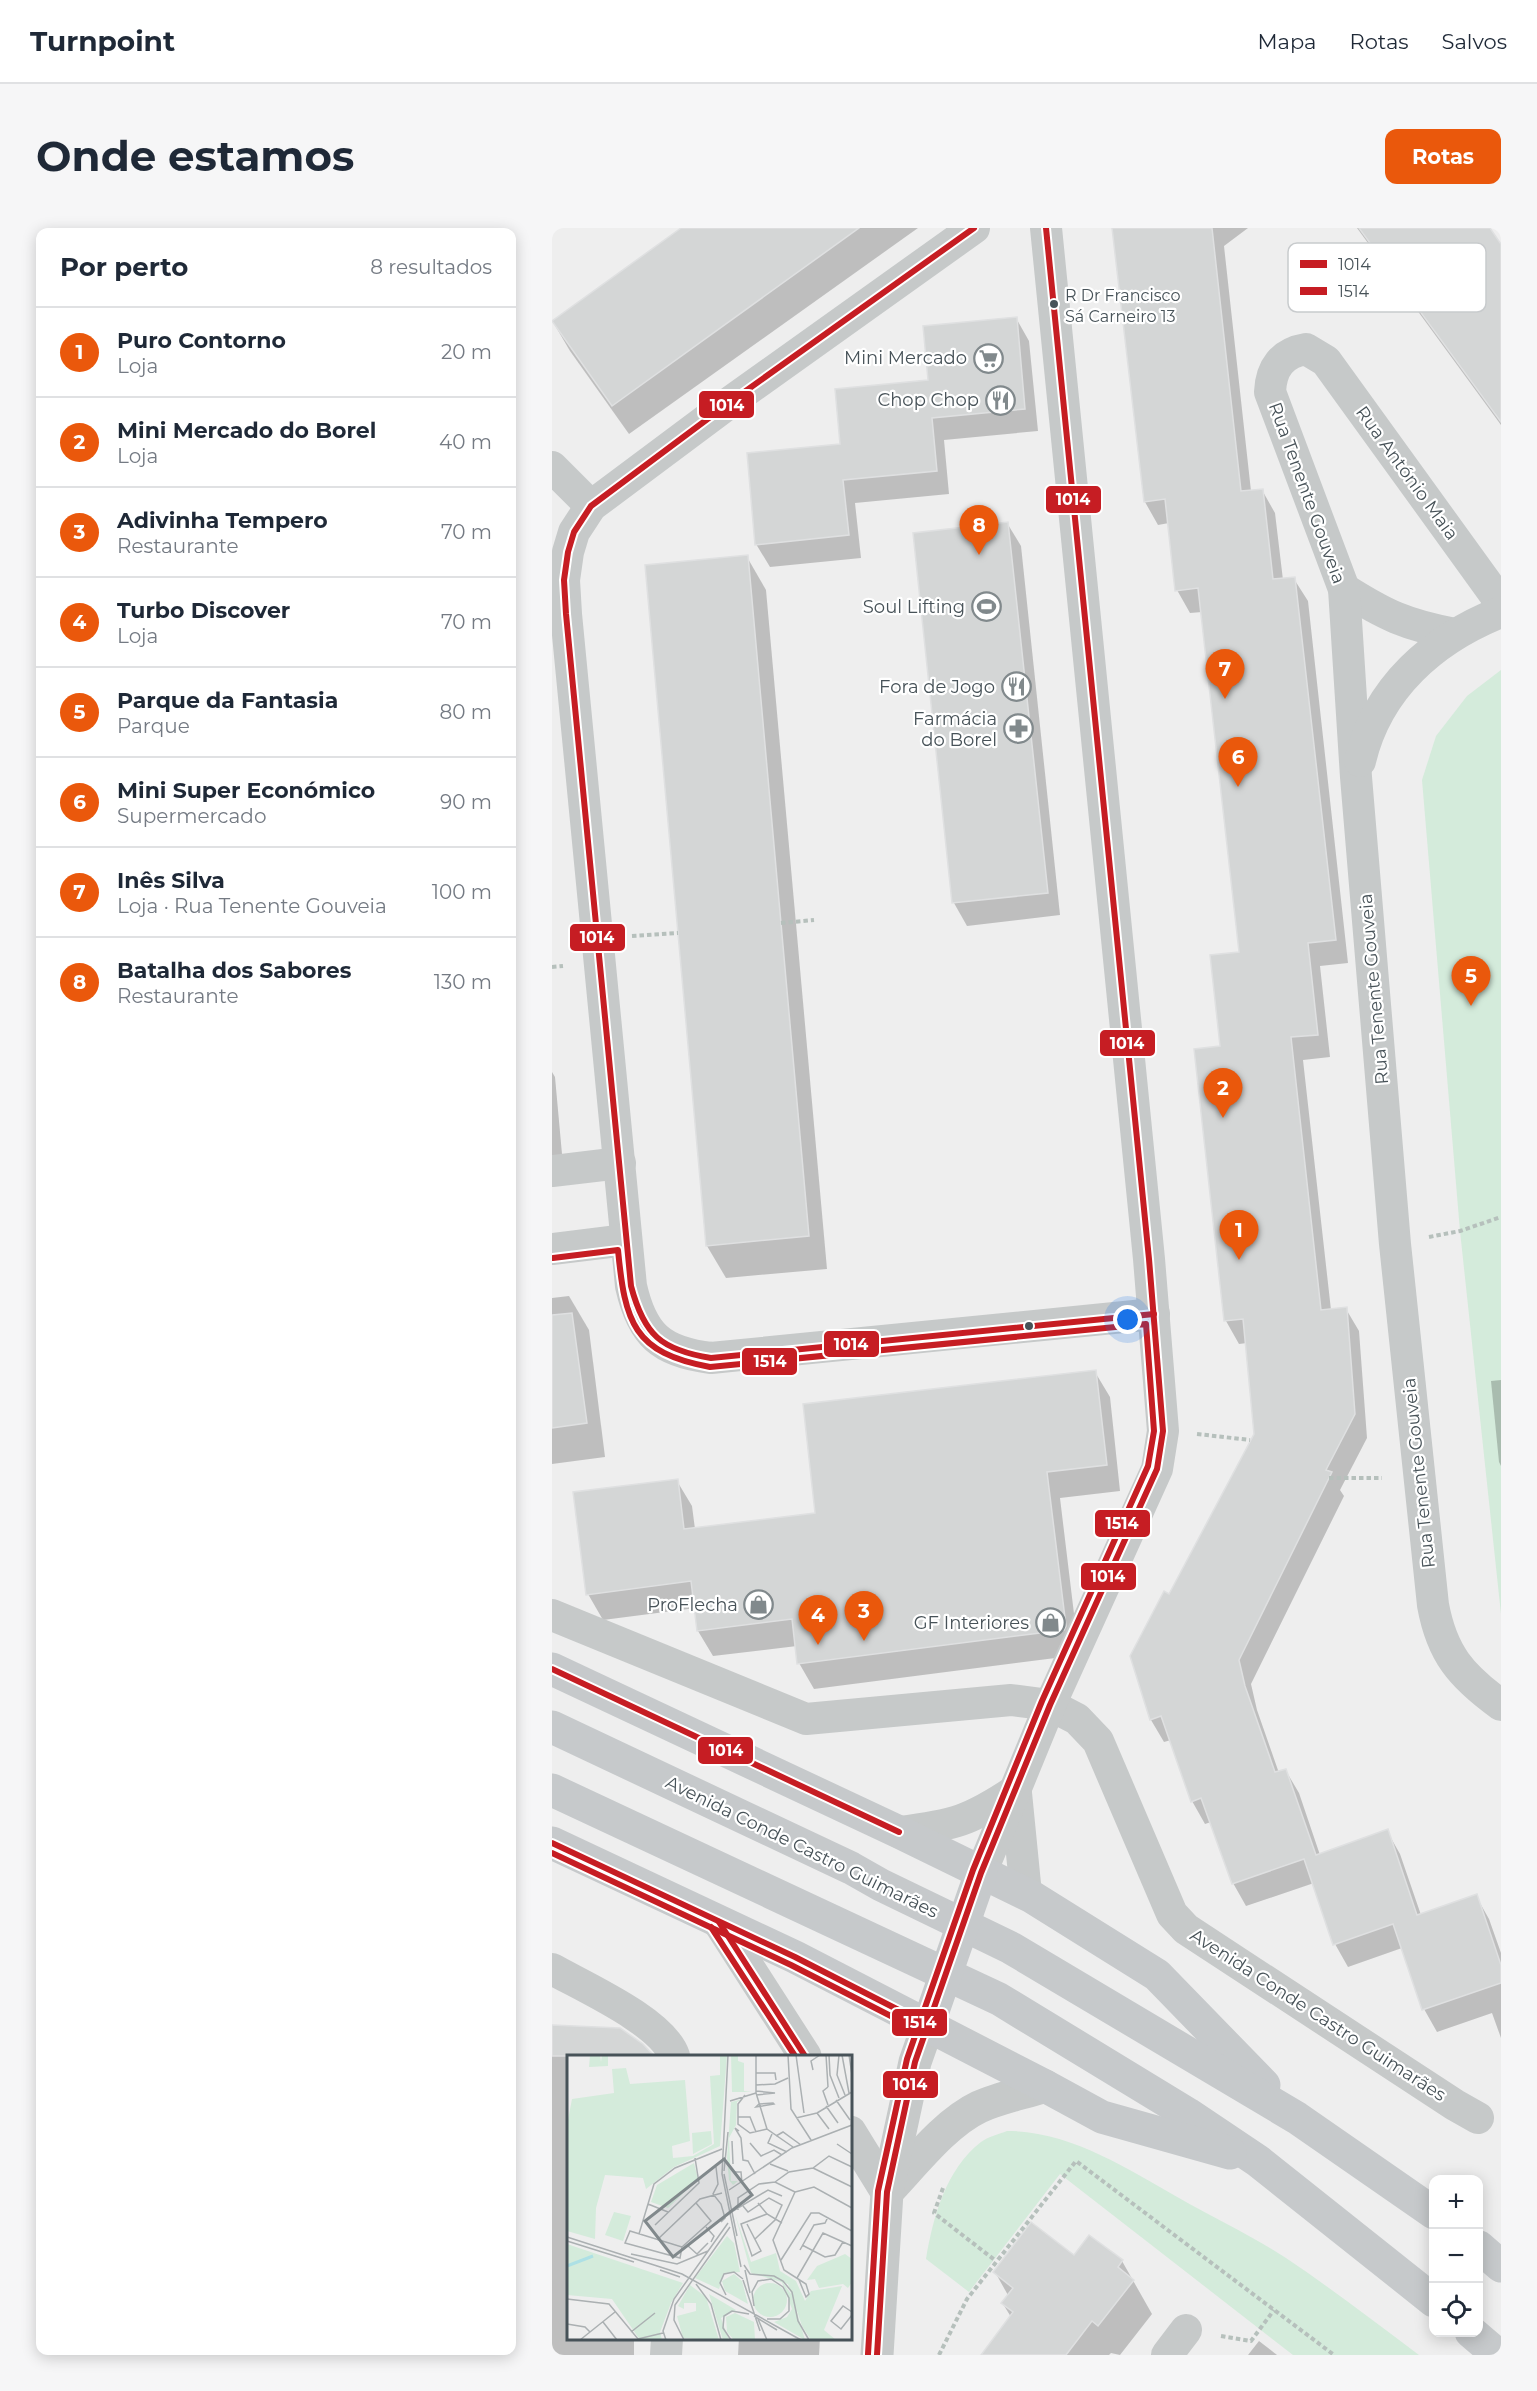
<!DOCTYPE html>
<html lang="pt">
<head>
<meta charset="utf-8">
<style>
	body { margin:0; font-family:Montserrat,sans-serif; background:#f6f6f7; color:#1f2937 }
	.controls { position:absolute; right:18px; bottom:18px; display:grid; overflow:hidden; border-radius:12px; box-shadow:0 3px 15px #0003 }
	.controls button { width:54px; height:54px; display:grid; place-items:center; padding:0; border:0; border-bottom:2px solid #e0e1e3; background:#fff; color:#1f2937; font:30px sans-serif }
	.you { position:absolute; left:576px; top:1092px; width:21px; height:21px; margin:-15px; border:4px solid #fff; border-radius:50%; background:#1a73e8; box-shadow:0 0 0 9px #1a73e833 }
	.badge { display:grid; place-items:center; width:39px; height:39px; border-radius:50%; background:#ea580c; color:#fff; font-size:20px; font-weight:700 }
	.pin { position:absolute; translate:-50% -50px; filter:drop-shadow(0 2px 3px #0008) }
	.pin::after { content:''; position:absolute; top:32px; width:21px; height:18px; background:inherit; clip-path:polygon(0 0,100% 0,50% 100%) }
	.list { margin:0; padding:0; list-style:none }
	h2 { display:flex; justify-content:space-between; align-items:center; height:78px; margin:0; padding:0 24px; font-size:26px }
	h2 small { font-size:20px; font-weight:400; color:#747a83 }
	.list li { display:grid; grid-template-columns:39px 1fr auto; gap:18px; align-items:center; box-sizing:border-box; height:90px; padding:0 24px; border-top:2px solid #e0e1e3 }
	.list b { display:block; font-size:22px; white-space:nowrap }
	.list p { margin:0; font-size:20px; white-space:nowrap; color:#747a83 }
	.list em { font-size:20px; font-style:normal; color:#747a83 }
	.icon { flex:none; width:33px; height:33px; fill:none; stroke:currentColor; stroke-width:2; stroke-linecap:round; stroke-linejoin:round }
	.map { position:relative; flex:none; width:949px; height:2127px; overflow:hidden; border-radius:12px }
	header { display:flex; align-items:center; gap:36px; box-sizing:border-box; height:84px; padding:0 30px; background:#fff; border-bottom:2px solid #e0e1e3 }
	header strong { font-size:28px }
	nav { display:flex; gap:33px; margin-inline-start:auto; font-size:21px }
	.intro { display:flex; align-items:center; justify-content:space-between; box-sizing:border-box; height:144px; padding:0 36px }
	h1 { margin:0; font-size:42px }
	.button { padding:15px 27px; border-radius:12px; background:#ea580c; color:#fff; font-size:21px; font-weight:700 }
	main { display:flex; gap:36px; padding:0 36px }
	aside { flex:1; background:#fff; border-radius:12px; box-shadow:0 3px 15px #0003 }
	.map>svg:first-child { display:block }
	.green { fill:#d4ebdb }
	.shadow { fill:#0003 }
	.building { fill:#d4d6d6; stroke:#dfe0e1; stroke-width:1.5 }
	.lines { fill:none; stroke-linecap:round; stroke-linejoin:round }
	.path { stroke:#b6c0bc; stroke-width:4; stroke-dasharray:4.5 3; stroke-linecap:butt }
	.minor { stroke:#c6c9c9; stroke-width:32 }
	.tertiary { stroke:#c6c9c9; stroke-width:33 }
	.secondary { stroke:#c6c9cb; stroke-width:33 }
	.bus-1-casing { stroke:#fff; stroke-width:10 }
	.bus-2-casing { stroke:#fff; stroke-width:10 }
	.bus-1 { stroke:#c61d23; stroke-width:6 }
	.bus-2 { stroke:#c61d23; stroke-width:6 }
	.bus-dot { fill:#475258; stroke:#fff; stroke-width:2 }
	.labels { text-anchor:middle; stroke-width:4.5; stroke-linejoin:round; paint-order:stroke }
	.bus-label { font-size:16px; fill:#475258; stroke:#fff; text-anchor:start }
	.poi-label { font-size:18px; fill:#475258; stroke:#fff; text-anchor:end }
	.street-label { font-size:18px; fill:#475258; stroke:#fff }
	.inset-river { fill:none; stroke:#ade0e5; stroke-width:3 }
	.inset-road { fill:none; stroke:#abb0b2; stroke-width:1.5 }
	.view { fill:#81898c; fill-opacity:0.15; stroke:#81898c; stroke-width:3 }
	.inset-edge { fill:none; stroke:#475258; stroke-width:3 }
	.key { fill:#fff; stroke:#c8cbcd; stroke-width:1.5 }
	.key-label { font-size:16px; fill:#475258 }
	.line-badge { stroke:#fff; stroke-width:2 }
	.badge-label { font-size:16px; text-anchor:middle; font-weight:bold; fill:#fff }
</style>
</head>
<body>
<header>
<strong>Turnpoint</strong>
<nav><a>Mapa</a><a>Rotas</a><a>Salvos</a></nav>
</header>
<div class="intro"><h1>Onde estamos</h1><a class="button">Rotas</a></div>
<main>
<aside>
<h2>Por perto<small>8 resultados</small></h2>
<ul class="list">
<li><span class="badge">1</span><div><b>Puro Contorno</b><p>Loja</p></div><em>20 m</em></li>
<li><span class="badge">2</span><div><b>Mini Mercado do Borel</b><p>Loja</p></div><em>40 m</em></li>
<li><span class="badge">3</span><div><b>Adivinha Tempero</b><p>Restaurante</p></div><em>70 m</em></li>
<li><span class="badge">4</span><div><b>Turbo Discover</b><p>Loja</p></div><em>70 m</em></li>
<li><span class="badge">5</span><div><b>Parque da Fantasia</b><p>Parque</p></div><em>80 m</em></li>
<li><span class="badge">6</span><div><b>Mini Super Económico</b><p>Supermercado</p></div><em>90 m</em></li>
<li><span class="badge">7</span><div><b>Inês Silva</b><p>Loja · Rua Tenente Gouveia</p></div><em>100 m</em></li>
<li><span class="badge">8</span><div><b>Batalha dos Sabores</b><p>Restaurante</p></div><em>130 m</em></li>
</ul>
</aside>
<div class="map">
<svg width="949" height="2127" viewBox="0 0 949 2127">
	<rect width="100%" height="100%" fill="#eee"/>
	<g class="green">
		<polygon points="949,442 949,1386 908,1003 870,552 884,508 915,468"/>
		<path d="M455,1903C518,1903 574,1940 627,1970C662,1990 700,2008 734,2030C780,2061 823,2094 867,2127H741L508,1946L417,2064L374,2031C381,1989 394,1941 429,1914C436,1909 447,1906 455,1903Z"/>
	</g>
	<g class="shadow">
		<polygon points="132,0 366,0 77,206 18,123 1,94"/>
		<polygon points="563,0 696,0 672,18 699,263 710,262 723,285 731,352 742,351 756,373 796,735 768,738 778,829 751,832 779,1082 794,1081 807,1103 815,1210 788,1262 792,1268 699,1456 705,1482 727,1545 734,1543 747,1565 768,1627 835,1603 848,1626 869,1687 924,1668 937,1691 949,1725 949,1810 940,1785 885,1804 872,1781 850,1720 796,1739 783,1716 762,1655 694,1678 681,1655 659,1594 653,1596 640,1573 619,1512 612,1514 599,1492 580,1428 618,1368 703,1206 695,1115 687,1116 674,1093 670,819 688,725 650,384 638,385 625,362 617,295 606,297 593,274"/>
		<polygon points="805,0 936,0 949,18 949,197"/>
		<polygon points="464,90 477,113 486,203 392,212 397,266 303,275 309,330 218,339 204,316 290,217"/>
		<polygon points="455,295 469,318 508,687 415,698 402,675"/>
		<polygon points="195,329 214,362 275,1041 174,1050 155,1018"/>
		<polygon points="0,844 3,849 11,937 0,938"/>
		<polygon points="17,1068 37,1102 53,1229 0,1236 0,1070"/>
		<polygon points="543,1144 558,1169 568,1263 508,1270 527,1427 262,1461 247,1435 245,1418 161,1428 146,1403 144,1380 51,1392 36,1366 125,1253 140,1278 143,1301 265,1286"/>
		<polygon points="949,1152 949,1238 947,1234 939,1153"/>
		<polygon points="0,1799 82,1811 92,1828 16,1828 16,2110 82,2110 82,2127 0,2127"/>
		<polygon points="522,2029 570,2033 600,2086 568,2127 559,2125 557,2127 447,2127 459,2089 451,2076 457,2069 443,2044"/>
		<polygon points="187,2110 268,2110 267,2127 186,2127"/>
		<polygon points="707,2113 725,2127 696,2127"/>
	</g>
	<g class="building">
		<polygon points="129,0 307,0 60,178 0,93"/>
		<polygon points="560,0 660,0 689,263 711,261 721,351 743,349 784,712 756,715 766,807 739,809 769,1082 795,1079 803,1186 774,1242 780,1244 687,1432 693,1458 723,1544 734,1541 764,1627 836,1601 865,1687 925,1666 949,1737 949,1755 870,1782 841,1696 781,1717 752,1631 680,1656 649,1570 639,1574 609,1488 598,1492 578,1428 612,1363 617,1366 702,1206 691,1091 672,1093 642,821 668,818 658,727 687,724 646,360 623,363 613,271 592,274"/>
		<polygon points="807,0 938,0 949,16 949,194"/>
		<polygon points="465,89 473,181 380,190 385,243 291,252 297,307 203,317 195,225 288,216 283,161 376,152 371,98"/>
		<polygon points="456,294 496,665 400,675 361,305"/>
		<polygon points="196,327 257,1008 154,1018 93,337"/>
		<polygon points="20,1085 35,1195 0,1200 0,1087"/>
		<polygon points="544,1142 555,1237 495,1244 514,1398 512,1402 245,1436 240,1391 145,1403 139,1353 34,1367 21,1264 126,1251 132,1301 263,1285 251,1176"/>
		<polygon points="0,1797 68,1800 91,1816 102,1828 0,1828"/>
		<polygon points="479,1994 522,2027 537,2007 571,2032 566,2039 582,2052 546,2098 540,2093 514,2127 429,2127 461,2084 449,2075 461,2060 441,2044"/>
	</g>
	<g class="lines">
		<g class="path">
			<polyline points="229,695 262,692"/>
			<polyline points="80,708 126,705"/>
			<polyline points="0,739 11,738"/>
			<polyline points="877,1009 908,1003 949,989"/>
			<polyline points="645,1206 698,1212"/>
			<polyline points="777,1250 830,1250"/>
			<polyline points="391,1960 382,1985 444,2033"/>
			<polyline points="669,2108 699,2113 722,2082"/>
			<polyline points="387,2127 415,2071 524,1933 782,2127"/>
		</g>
		<g class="minor">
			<path d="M422,0L181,172L39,278L22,304L16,324L12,352L14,386L79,1058C90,1107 109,1124 159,1130L602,1086"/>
			<polyline points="0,239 39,278"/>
			<path d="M792,361C833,387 854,397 903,406"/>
			<path d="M949,375L774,133L754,121C730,125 719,140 718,164L792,361L804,549L843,1016L881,1377C890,1426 909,1448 949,1477"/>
			<path d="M808,533C825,460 881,411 949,384"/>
			<polyline points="0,943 68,935"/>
			<polyline points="0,1021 74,1012"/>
			<polyline points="0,1387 254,1491 459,1472 498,1477 525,1491 546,1513 620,1686 634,1701 903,1877 926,1890"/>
			<polyline points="464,1565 474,1666"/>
			<path d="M347,1604C402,1597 418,1593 464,1562"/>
			<polyline points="429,1645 498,1477 605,1241 611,1203 597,1031 494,0"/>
			<path d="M0,1741C32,1759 111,1794 122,1828"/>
			<polyline points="114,2127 115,2110"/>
			<polyline points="615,2127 634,2102"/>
		</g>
		<g class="tertiary">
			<polyline points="167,1694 253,1828"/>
			<polyline points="298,1904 335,1964"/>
			<path d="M335,1964C361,1937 393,1895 427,1879C447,1870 472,1865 493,1858"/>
			<polyline points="325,2127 335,1964 363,1834 376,1797"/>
		</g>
		<g class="secondary">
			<polyline points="0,1441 347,1604 480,1669 605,1747 712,1857"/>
			<polyline points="0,1499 299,1640 329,1657 459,1720 745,1890 882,1985"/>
			<polyline points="0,1562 447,1771 636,1886 706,1933 882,2073"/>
			<polyline points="0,1615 243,1729 493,1858 550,1889 678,1925"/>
			<polyline points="376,1797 429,1645"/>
			<polyline points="927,2019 949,2038"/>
			<polyline points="919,2104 946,2127"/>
		</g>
		<defs>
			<g id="bus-1">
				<path d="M422,0L181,172L39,278L22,304L16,324L12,352L14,386L79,1058C92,1107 109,1122 159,1130L602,1086"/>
				<polyline points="0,1441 347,1604"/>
				<polyline points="0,1615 243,1729 376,1797"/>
				<polyline points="167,1694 253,1828"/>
				<polyline points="325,2127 335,1964 363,1834 429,1645 498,1477 605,1241 611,1203 597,1031 494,0"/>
			</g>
			<g id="bus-2">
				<path d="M1,1030L66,1022C73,1094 81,1125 158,1139L594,1096L602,1203L596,1238L490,1473L421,1642L355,1831L326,1963L316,2126"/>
				<polyline points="0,1625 239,1737 372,1805"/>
				<polyline points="159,1699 243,1828"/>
			</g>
		</defs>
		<use href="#bus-1" class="bus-1-casing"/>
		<use href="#bus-2" class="bus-2-casing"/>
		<use href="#bus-1" class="bus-1"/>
		<use href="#bus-2" class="bus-2"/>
	</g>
	<defs>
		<symbol id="supermarket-ring" viewBox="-11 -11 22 22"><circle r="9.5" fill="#fff" stroke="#81898c" stroke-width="1.5"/><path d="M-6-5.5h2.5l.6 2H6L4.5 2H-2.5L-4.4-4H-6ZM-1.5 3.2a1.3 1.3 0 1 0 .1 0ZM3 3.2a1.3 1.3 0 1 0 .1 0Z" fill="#81898c"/></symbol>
		<symbol id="restaurant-ring" viewBox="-11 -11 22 22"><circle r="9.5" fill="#fff" stroke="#81898c" stroke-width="1.5"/><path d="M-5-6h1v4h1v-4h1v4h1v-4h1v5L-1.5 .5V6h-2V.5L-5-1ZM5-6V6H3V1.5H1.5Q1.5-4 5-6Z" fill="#81898c"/></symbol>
		<symbol id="stadium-ring" viewBox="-11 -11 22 22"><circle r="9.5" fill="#fff" stroke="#81898c" stroke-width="1.5"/><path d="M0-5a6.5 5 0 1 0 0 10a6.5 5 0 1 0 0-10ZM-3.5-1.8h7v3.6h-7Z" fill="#81898c"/></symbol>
		<symbol id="pharmacy-ring" viewBox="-11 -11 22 22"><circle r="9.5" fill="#fff" stroke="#81898c" stroke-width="1.5"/><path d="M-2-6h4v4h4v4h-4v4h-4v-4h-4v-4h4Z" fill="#81898c"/></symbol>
		<symbol id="shop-ring" viewBox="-11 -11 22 22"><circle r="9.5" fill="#fff" stroke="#81898c" stroke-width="1.5"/><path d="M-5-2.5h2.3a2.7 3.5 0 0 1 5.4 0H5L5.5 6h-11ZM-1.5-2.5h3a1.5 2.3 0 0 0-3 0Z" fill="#81898c"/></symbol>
	</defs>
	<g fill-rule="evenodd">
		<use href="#supermarket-ring" x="420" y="114" width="33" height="33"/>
		<use href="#restaurant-ring" x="432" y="156" width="33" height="33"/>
		<use href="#stadium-ring" x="418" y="362" width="33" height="33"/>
		<use href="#restaurant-ring" x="448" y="442" width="33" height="33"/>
		<use href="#pharmacy-ring" x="450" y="484" width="33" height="33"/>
		<use href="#shop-ring" x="190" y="1360" width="33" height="33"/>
		<use href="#shop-ring" x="482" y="1378" width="33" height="33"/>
	</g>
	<g class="bus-dot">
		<circle cx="502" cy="76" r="5"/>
		<circle cx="477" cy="1098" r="5"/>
	</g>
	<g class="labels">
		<g class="bus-label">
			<text x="513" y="73">R Dr Francisco<tspan x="513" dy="21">Sá Carneiro 13</tspan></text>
		</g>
		<g class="poi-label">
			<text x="415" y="136">Mini Mercado</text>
			<text x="427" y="178">Chop Chop</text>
			<text x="413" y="385">Soul Lifting</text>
			<text x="443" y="465">Fora de Jogo</text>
			<text x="445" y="497">Farmácia<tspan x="445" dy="21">do Borel</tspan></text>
			<text x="186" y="1383">ProFlecha</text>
			<text x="477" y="1401">GF Interiores</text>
		</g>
		<g class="street-label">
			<text transform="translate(855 245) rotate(54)" y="6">Rua António Maia</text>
			<text transform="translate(755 265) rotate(70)" y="6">Rua Tenente Gouveia</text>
			<text transform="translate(822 761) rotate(-95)" y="6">Rua Tenente Gouveia</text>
			<text transform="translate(867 1245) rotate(-96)" y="6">Rua Tenente Gouveia</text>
			<text transform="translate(250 1619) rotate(26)" y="6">Avenida Conde Castro Guimarães</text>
			<text transform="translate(766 1787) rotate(33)" y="6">Avenida Conde Castro Guimarães</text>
		</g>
	</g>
	<g transform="translate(15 1827)">
		<rect width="285" height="285" fill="#eee"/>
		<path d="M23,0H33L34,7L35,0H41V11L22,12ZM153,0H160L153,91L107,112L79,134L76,123L38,120L29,153L28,184L0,176V70L5,44L47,38L45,14L59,13L63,29L118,25L123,86L105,91L106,103L126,101L147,89L143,21L153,20ZM164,0H171V6L177,8V36L185,37H165ZM176,44L170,47L169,70L162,83L164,126H171L166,130L162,125L160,103L164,47ZM144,76L145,89L126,99L125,78ZM127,108L131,124L101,153L84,147L90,130ZM47,157L64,161L56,186L38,180ZM168,159L184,207L209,198L213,216L229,226L238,246L244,236L275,231L257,275L269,285H244L235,271L221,229L184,218ZM160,181L167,188L173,217L157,218L152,234L128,223ZM0,189L116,228L104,248L93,277L95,285H73L45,244L0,240ZM278,199L285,204V227L281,233L276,229L252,233L248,224L240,225L250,211ZM167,219L175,226L181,249L158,236L155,226ZM214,225L225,240L238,285L207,267L220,262L225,254ZM186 245a17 17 0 1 1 34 0a17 17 0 1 1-34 0ZM123,230L139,242L152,285L116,283L110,261L129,256V248H117V254L111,251ZM142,239L169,255L154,263L162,285H156ZM168,258L187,267L188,285H167L160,277L159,262Z" fill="#d4ebdb"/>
		<path class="inset-river" d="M0,211L26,201"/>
		<path class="inset-road" d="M161,0L155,119L174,212M189,0V38L200,74L226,92M221,0L224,54L244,85M229,0L237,58M259,0L261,32M262,0L263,20L272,43M272,0L270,20L278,40M275,0L282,38M282,0L285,20M246,15L244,6L253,0M189,18H208L209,25M189,30L208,29L221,23M189,36L208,38L189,40M178,40L171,49V69L183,78L200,74M269,45L283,65M163,46L189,38M192,49L206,48L207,49L189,52ZM261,50L256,36L261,32M259,51L271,68M250,58L285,37M250,58L262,74M171,62H183L189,77M229,63L250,58M172,76L168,73L174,83L176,105L181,106L188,119M205,79L201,88L220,97M209,81L216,77L234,90M165,86L166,109M183,88L194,101L207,95L215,100M270,89L285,99M203,109L221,116M149,112L151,129L146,139L154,149L158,163L154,167M246,113L285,132M157,116L161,77M166,117H174L175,128M157,119L170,181M208,127L222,117L246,113L262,101L285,112M162,135L225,93L285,70M228,137L206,185L217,215L239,229L242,239L239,242L232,225M228,137L247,132L285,153M191,148L200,159L215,168M81,149L101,157M176,151L181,157L202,143L215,150L208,165L188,184M171,155V143L192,129L208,127L228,137M166,156L201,135L215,141M180,169L194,196L185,201L174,169L200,159M88,170L132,128L128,103M139,172L147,181L144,187M63,176L115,192L113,203L58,188ZM72,179L87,129L108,113L155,94M0,182L115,219L234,285M90,185L133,144L155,138M0,186L67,207M120,190L130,199L141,188M235,190L258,202L268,200L276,187M115,192L144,166L129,148M233,195L247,170L258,168L261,162M64,199L110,209L141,196M214,205L244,158H252L285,176M177,210L183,219L207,221L216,226L225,237L231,266L242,285M93,215L113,222M178,215L183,238M230,223L256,178L285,191M176,225L193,276M129,229L144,249L154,285M159,240L153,228L157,219L167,217L176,224M0,244L42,249L71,284L96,278M187,251L185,237L191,226L204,224L216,232L222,243V256L213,264H200M285,257L276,251L264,266L274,274L285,260M187,261L210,275M191,264L200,285M36,267L50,285M0,269L18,272L23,277M64,277L88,258M13,285L48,257M99,285L96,276L107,244L161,168M117,285L107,265L108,250L163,172M164,285L156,273L157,261L165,256L182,259"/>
		<path class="view" d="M157,104L185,140L106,202L78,166Z"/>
		<rect width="285" height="285" class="inset-edge"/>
	</g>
	<rect x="736" y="15" width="198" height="69" rx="9" class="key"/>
	<rect x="748" y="32" width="27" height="8" fill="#c61d23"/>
	<rect x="748" y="59" width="27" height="8" fill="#c61d23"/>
	<g class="key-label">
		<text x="786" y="42">1014</text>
		<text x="786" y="69">1514</text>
	</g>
	<g class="line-badge">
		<rect x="146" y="162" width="57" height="29" rx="6" fill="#c61d23"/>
		<rect x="493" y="257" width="57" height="29" rx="6" fill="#c61d23"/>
		<rect x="17" y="695" width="57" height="29" rx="6" fill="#c61d23"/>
		<rect x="547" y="801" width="57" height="28" rx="6" fill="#c61d23"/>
		<rect x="271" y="1102" width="57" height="28" rx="6" fill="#c61d23"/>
		<rect x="189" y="1119" width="57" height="29" rx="6" fill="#c61d23"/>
		<rect x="542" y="1281" width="57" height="29" rx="6" fill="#c61d23"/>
		<rect x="528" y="1334" width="57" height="29" rx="6" fill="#c61d23"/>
		<rect x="145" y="1508" width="57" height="29" rx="6" fill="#c61d23"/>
		<rect x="339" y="1780" width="57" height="29" rx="6" fill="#c61d23"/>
		<rect x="330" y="1842" width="57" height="29" rx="6" fill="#c61d23"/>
	</g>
	<g class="badge-label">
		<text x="175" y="183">1014</text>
		<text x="521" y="277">1014</text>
		<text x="45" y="715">1014</text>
		<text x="575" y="821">1014</text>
		<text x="299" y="1122">1014</text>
		<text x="218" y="1139">1514</text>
		<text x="570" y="1301">1514</text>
		<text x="556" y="1354">1014</text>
		<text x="174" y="1528">1014</text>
		<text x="368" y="1800">1514</text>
		<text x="358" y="1862">1014</text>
	</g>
</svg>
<div class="controls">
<button>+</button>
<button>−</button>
<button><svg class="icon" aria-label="locate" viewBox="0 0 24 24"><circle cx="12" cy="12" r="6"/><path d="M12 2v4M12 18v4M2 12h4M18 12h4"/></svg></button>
</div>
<div class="you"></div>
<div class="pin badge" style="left:687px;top:1032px">1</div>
<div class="pin badge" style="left:671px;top:890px">2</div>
<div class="pin badge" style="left:312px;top:1413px">3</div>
<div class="pin badge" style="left:266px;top:1417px">4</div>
<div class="pin badge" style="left:919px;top:778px">5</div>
<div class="pin badge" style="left:686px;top:559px">6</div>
<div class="pin badge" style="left:673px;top:471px">7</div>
<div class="pin badge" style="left:427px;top:327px">8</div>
</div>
</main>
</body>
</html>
